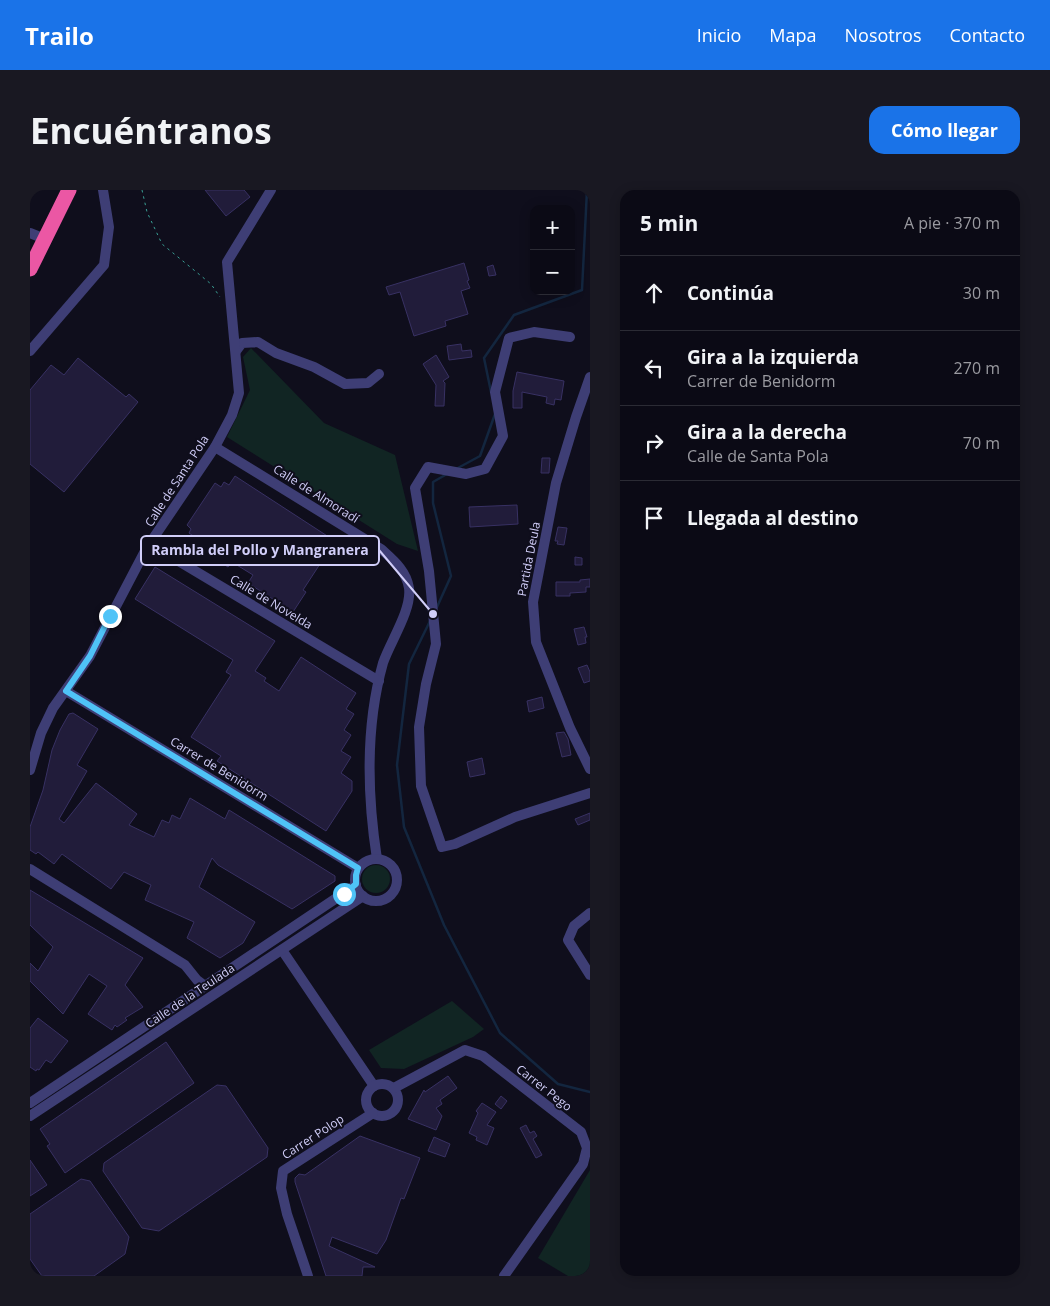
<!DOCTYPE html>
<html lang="es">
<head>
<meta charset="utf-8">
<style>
	body { margin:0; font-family:"Open Sans",sans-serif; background:#191822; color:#f1f3f6 }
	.controls { position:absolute; right:15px; top:15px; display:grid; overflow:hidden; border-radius:10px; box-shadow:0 2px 12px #0003 }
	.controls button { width:45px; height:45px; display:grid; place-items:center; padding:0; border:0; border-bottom:1px solid #2b2b34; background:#0b0a15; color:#f1f3f6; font:25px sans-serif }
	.stop { position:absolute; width:15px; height:15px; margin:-11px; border:4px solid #4fc3f7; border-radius:50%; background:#fff }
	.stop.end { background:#4fc3f7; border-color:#fff; box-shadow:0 1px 5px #0008 }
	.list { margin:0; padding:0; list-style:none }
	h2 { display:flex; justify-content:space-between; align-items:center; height:65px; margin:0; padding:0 20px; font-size:21px }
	h2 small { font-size:16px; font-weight:400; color:#9a9aa0 }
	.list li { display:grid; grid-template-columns:32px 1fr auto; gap:15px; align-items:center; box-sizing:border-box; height:75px; padding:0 20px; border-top:1px solid #2b2b34 }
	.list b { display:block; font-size:19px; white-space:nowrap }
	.list p { margin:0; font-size:16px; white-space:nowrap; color:#9a9aa0 }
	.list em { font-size:16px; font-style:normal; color:#9a9aa0 }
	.icon { flex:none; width:28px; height:28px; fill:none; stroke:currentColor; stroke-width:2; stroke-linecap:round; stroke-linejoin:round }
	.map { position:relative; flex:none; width:560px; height:1086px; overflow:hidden; border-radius:15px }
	header { display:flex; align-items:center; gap:30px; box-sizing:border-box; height:70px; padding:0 25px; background:#1a73e8; color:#fff }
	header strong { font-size:24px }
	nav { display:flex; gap:28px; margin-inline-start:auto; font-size:18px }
	.intro { display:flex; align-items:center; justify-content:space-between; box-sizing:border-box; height:120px; padding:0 30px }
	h1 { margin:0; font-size:35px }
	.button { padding:12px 22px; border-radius:15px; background:#1a73e8; color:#fff; font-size:18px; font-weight:700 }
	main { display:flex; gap:30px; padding:0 30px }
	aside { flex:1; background:#0b0a15; border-radius:15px; box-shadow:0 2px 12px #0003 }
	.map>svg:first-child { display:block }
	.green { fill:#112523 }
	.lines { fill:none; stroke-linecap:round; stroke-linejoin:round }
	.stream { stroke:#13263f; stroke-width:2.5 }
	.building { fill:#211c3a; stroke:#383163 }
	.path { stroke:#3aa196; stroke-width:1; stroke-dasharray:2.5 4; stroke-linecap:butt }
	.minor { stroke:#3e3e75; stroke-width:10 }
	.highway { stroke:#eb57a4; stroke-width:15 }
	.route { stroke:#4fc3f7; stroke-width:6 }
	.labels { text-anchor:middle; stroke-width:4; stroke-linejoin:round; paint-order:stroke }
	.street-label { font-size:12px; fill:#d1cef9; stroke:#0f0e1c }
	.leader { fill:none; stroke:#d1cef9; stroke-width:2 }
	.callout-dot { fill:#d1cef9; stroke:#0f0e1c; stroke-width:2 }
	.callout { fill:#0f0e1c; stroke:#d1cef9; stroke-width:2 }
	.callout-label { font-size:14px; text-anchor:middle; font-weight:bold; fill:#d1cef9 }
</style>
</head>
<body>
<header>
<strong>Trailo</strong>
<nav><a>Inicio</a><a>Mapa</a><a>Nosotros</a><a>Contacto</a></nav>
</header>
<div class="intro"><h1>Encuéntranos</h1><a class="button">Cómo llegar</a></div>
<main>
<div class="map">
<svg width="560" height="1086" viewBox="0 0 560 1086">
	<rect width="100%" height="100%" fill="#0f0e1c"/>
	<g class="green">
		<polygon points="221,158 294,233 365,265 388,361 367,354 197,247 220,200 213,167"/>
		<circle cx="346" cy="689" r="14"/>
		<polygon points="422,811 454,839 443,847 374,879 351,878 339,860"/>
		<polygon points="560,980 560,1081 557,1086 538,1086 508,1068"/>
	</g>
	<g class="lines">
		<g class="stream">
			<polyline points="461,202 454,168 484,125 552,100 557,0"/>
			<polyline points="426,279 450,266 465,224"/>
			<polyline points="407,417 421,386 403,313 403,292 417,284"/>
			<polyline points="400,431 379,474 367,575 374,637 414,735 470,843 528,894 560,902"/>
		</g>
	</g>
	<g class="building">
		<polygon points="175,0 214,0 220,7 196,26"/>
		<polygon points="434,73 439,90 437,91 440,98 431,101 438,124 415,131 416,136 384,146 370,102 359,105 356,97"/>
		<polygon points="463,75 466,85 459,86 457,77"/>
		<polygon points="431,154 432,161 441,160 442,167 419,170 417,156"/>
		<polygon points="406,165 419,187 413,191 415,193 414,216 405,216 406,195 393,174"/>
		<polygon points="48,168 96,207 99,204 108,212 34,302 0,274 0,200 21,175 34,185"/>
		<polygon points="487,182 534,191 531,210 525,209 524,215 516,213 517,207 492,202 492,218 483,218 483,201"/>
		<polygon points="512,268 520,268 519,283 511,283"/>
		<polygon points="205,286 305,351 273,400 276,402 263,422 218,393 223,385 202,372 198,377 178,364 181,358 159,343 161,339 157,335 185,293 191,297 194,292 199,295"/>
		<polygon points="487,315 488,334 440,337 439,317"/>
		<polygon points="528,337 537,338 534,355 527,354 528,351 525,351"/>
		<polygon points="545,367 552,368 552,375 545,375"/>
		<polygon points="125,377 245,451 225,481 236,488 234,491 249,501 271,467 326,503 316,519 324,524 314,540 321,545 311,561 321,567 311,583 322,591 322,601 296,641 187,571 191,566 161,547 201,485 196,482 203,470 105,409"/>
		<polygon points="560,389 560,397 556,397 556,402 540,403 540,406 526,406 526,392 550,392 550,390"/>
		<polygon points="554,437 557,447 555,447 556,453 548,455 544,439"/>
		<polygon points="557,475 560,482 560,491 554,493 548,478"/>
		<polygon points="512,507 514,518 499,522 497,511"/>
		<polygon points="43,523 68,539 47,575 57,581 29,629 34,633 66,593 107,624 99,635 124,647 132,630 139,633 142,625 150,629 160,608 195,629 199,620 305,686 305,691 262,719 188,675 182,668 169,697 225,732 213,753 190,768 157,748 164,732 115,710 121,695 94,682 81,699 32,664 24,674 8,662 6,664 0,660 0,637 13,600 22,560 30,540 39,524"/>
		<polygon points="534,542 538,549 541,565 532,567 526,543"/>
		<polygon points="452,568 455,584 440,587 437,572"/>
		<polygon points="560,623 560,630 548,635 545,629"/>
		<polygon points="0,700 113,768 95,795 113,817 95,828 97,830 87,837 85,835 82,840 58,824 77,796 59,784 33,824 0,791 0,773 8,781 23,757 0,735"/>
		<polygon points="8,828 38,851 21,873 16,870 9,880 7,879 6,881 0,877 0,838"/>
		<polygon points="136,852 164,893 35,983 17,956 20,954 10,939"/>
		<polygon points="418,886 427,898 410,910 412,914 406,918 412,926 406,940 378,929 394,900 395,902"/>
		<polygon points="187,895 196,896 238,958 237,967 129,1041 112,1038 73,981 74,973"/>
		<polygon points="471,906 477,911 471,919 465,914"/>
		<polygon points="452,913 466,922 457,935 464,938 457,955 446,950 447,947 439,943 448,923 446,921"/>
		<polygon points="496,935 500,943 504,941 507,946 503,949 512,965 506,968 490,938"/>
		<polygon points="330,946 390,968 374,1009 371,1008 356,1050 347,1064 302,1047 299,1056 345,1077 333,1077 332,1086 296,1086 265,992 265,988 269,984 275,985"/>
		<polygon points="404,947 420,954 415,967 398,961"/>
		<polygon points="0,970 17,995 0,1006"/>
		<polygon points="51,989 60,991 99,1047 95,1064 64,1086 12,1086 0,1069 0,1024"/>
	</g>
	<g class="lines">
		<polyline class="path" points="112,0 117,22 132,54 181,94 190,107"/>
		<g class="minor">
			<polyline points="0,43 15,49"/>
			<polyline points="540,147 504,142 479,148 465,202 473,246 455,279 436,284 398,277 385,298 399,381 406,454 396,494 389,537 391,596 412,657 425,654 485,627 560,603"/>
			<polyline points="0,161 74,75 79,37 73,0"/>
			<polyline points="206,161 212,153 228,152 246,163 284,177 315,194 338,193 349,184"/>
			<polyline points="560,187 546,227 526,293 503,412 506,452 540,538 560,579"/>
			<path d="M185,257L351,359C363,370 376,380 379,398C382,420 360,452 353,473C335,537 337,604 347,669"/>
			<polyline points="120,354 349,491"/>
			<polyline points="36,501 328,678"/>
			<polyline points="0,580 11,543 23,518 60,466 116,359 185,257 202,225 209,203 197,72 241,0"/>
			<circle cx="346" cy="690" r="21"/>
			<polyline points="0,679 155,775 167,790 175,796"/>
			<polyline points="560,723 544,736 538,750 560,785"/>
			<polyline points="252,760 344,896"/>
			<circle cx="352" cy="910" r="16"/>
			<polyline points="364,898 435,860 453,866 551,942 557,958 553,974 474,1086"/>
			<polyline points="0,913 326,695"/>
			<polyline points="0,926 333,706"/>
			<polyline points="278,1086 257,1024 251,998 253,981 343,923"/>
		</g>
		<polyline class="highway" points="0,79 39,0"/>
	</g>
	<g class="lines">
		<polyline class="route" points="80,426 60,466 36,501 328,678 326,685 326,694 314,704"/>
	</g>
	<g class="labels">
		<g class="street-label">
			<text transform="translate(147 291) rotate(-57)" y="4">Calle de Santa Pola</text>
			<text transform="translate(286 304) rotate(32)" y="4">Calle de Almoradí</text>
			<text transform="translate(499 369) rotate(-79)" y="4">Partida Deula</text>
			<text transform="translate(241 412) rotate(31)" y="4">Calle de Novelda</text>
			<text transform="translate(189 579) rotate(31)" y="4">Carrer de Benidorm</text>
			<text transform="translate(160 806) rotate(-34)" y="4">Calle de la Teulada</text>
			<text transform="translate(514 898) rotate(38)" y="4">Carrer Pego</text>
			<text transform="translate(283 947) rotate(-33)" y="4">Carrer Polop</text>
		</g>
	</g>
	<path class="leader" d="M403 424L349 360"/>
	<circle class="callout-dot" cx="403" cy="424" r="5"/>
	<rect class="callout" x="111" y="346" width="238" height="29" rx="5"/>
	<g class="callout-label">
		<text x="230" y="365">Rambla del Pollo y Mangranera</text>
	</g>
</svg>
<div class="controls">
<button>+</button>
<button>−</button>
</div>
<div class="stop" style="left:314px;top:704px"></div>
<div class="stop end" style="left:80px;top:426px"></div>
</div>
<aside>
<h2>5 min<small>A pie · 370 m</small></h2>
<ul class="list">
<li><svg class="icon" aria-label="ahead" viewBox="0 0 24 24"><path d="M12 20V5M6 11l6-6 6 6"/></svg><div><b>Continúa</b></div><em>30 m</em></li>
<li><svg class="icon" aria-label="left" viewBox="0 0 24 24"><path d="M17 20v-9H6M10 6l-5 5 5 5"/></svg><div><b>Gira a la izquierda</b><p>Carrer de Benidorm</p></div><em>270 m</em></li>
<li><svg class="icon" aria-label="right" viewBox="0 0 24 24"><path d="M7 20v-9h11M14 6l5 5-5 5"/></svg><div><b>Gira a la derecha</b><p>Calle de Santa Pola</p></div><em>70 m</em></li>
<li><svg class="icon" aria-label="arrive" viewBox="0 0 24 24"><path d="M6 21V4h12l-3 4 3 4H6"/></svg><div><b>Llegada al destino</b></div></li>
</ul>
</aside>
</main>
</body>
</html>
